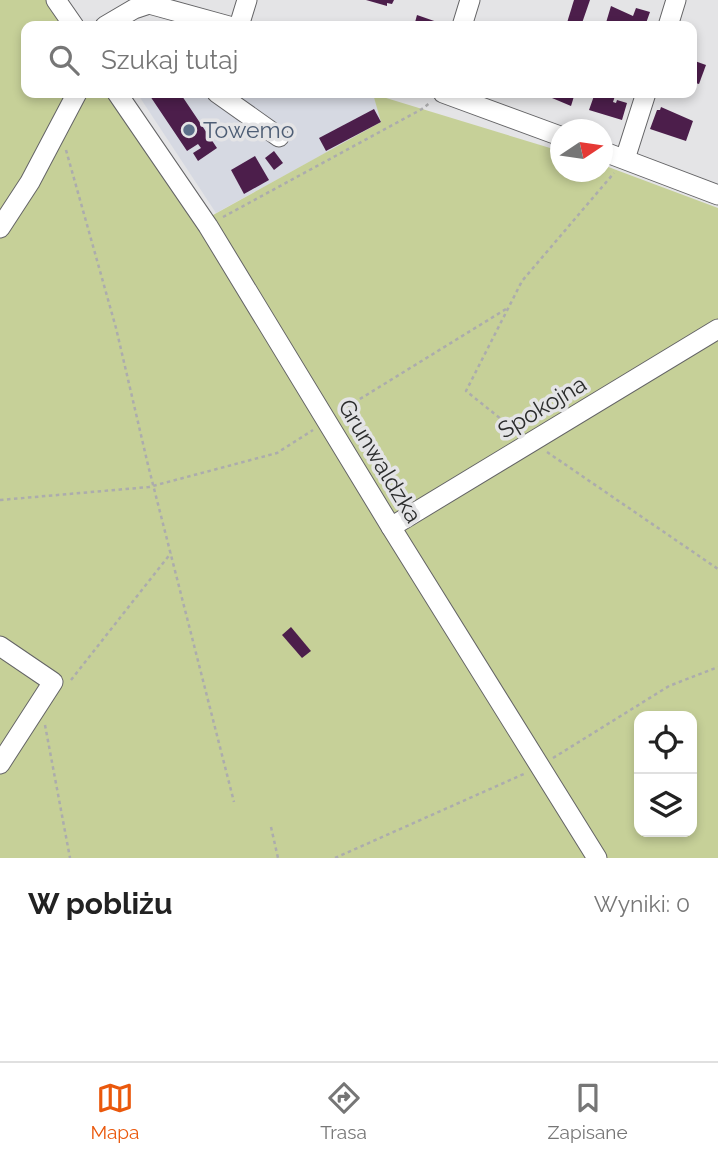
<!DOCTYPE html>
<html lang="pl">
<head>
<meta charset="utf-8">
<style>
	body { margin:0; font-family:Raleway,sans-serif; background:#f2f2f2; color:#222 }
	.controls { position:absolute; right:21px; bottom:21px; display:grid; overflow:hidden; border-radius:14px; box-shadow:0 4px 10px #0003 }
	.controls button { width:63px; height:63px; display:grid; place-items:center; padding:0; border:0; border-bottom:2px solid #e0e0e0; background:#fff; color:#222; font:35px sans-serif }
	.compass { position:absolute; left:550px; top:119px; width:63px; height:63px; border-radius:50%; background:#fff; box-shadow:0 4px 10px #0003; rotate:77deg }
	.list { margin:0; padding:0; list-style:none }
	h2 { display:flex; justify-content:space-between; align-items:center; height:91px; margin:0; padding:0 28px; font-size:30px }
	h2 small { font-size:23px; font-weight:400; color:#767676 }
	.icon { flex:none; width:38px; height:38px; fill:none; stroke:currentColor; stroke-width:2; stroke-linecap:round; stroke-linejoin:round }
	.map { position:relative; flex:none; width:718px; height:858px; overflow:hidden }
	.search { position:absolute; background:#fff; box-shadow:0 4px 10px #0003; left:21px; right:21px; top:21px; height:77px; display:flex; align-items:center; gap:18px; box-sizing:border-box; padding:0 24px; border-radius:14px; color:#767676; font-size:26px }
	.sheet { height:203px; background:#fff }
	nav { display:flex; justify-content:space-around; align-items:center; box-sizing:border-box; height:98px; border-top:2px solid #e0e0e0; background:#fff; font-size:19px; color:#767676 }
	nav a { display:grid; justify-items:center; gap:4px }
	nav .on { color:#ea580c }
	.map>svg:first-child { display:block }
	.built { fill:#d6d9e2 }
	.green { fill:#c6d098; fill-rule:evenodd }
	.building { fill:#4c1e4b }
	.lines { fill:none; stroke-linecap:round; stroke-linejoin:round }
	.minor-casing { stroke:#646466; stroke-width:21 }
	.path { stroke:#acacad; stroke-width:2.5; stroke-dasharray:3.5 3.5; stroke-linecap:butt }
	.minor { stroke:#fff; stroke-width:19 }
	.service-dot { fill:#5c6f8a; stroke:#e4e4e6; stroke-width:2.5 }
	.labels { text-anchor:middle; stroke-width:7; stroke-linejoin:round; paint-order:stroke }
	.service-label { font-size:23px; fill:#4e5e75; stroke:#e4e4e6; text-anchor:start }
	.street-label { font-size:23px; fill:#2b2c2c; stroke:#e4e4e6 }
</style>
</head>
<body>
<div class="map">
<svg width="718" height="858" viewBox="0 0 718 858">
	<rect width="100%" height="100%" fill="#e4e4e6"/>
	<polygon class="built" points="137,93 370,93 373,94 382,122 216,213"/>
	<path class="green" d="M0,0H50L67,26H26V93H109L195,225L381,122L373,94L560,151V172H602L603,165L718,208V858H0ZM639,716H692V832H639Z"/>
	<g class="building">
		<polygon points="366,0 394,0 392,4 387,3 387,6"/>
		<polygon points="574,0 590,0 581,26 566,26"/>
		<polygon points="611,6 633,16 636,8 650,12 645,26 605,26"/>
		<polygon points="417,15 440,23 439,26 414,26"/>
		<polygon points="692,60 706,65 699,84 692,82"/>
		<polygon points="148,93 180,93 217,148 198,161 193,153 201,148 198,144 187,151"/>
		<polygon points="554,93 575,93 571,106 552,98"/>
		<polygon points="595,93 616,93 613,102 616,103 617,100 627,103 622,120 589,110"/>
		<polygon points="661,107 693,121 686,141 650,129 657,110 660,110"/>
		<polygon points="374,109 381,122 326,151 319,138"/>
		<polygon points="274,151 283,163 274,170 265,158"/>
		<polygon points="255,156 269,180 244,194 231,170"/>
		<polygon points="291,627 311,651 302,658 282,635"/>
	</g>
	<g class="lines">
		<defs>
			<g id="minor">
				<polyline points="56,0 74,26"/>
				<polyline points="105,26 134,9 149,4 229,26"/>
				<polyline points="239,26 247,0"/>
				<polyline points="462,26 470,0"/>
				<polyline points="668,26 676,0"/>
				<polyline points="117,93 208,226 391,527 597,858"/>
				<polyline points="217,93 279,137"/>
				<polyline points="443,93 560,136"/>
				<polyline points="602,151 718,195"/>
				<polyline points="625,159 646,93"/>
				<polyline points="0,228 30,182 77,93"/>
				<polyline points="391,527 718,329"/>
				<polyline points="0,646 53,682 0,764"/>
			</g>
		</defs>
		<use href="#minor" class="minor-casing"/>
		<g class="path">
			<polyline points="66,150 116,328 148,465 234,802"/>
			<polyline points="223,217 422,109 431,102"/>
			<polyline points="342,410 506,309"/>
			<polyline points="516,431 466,391 522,281 614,173"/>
			<polyline points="547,452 718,569"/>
			<polyline points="0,500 149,487 277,453 313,430"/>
			<polyline points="71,680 171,553"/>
			<polyline points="45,725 70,858"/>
			<polyline points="553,758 669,686 718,667"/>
			<polyline points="271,827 278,858"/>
			<polyline points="335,858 526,773"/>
		</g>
		<use href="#minor" class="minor"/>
	</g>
	<circle class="service-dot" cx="189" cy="130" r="7"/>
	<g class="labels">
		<g class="service-label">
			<text x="203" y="138">Towemo</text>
		</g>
		<g class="street-label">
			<text transform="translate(542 407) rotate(-31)" y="8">Spokojna</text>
			<text transform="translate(380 461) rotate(59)" y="8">Grunwaldzka</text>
		</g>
	</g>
</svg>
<div class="controls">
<button><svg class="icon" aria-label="locate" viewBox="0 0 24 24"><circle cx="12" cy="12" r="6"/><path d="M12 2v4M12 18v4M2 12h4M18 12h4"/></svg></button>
<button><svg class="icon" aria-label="layers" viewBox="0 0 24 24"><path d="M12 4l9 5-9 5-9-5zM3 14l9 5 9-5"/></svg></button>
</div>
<svg class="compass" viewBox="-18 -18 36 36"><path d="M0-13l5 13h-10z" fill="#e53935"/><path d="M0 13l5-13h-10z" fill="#767676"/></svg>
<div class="search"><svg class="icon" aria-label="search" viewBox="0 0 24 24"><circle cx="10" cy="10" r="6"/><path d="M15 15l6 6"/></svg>Szukaj tutaj</div>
</div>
<section class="sheet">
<h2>W pobliżu<small>Wyniki: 0</small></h2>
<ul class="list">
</ul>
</section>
<nav>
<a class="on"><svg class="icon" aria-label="map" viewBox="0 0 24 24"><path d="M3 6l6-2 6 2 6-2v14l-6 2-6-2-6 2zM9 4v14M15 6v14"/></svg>Mapa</a>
<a><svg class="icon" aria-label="directions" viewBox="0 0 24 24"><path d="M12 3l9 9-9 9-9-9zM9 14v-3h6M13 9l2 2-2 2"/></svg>Trasa</a>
<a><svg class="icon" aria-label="saved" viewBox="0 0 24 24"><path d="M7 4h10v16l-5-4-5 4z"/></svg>Zapisane</a>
</nav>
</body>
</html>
